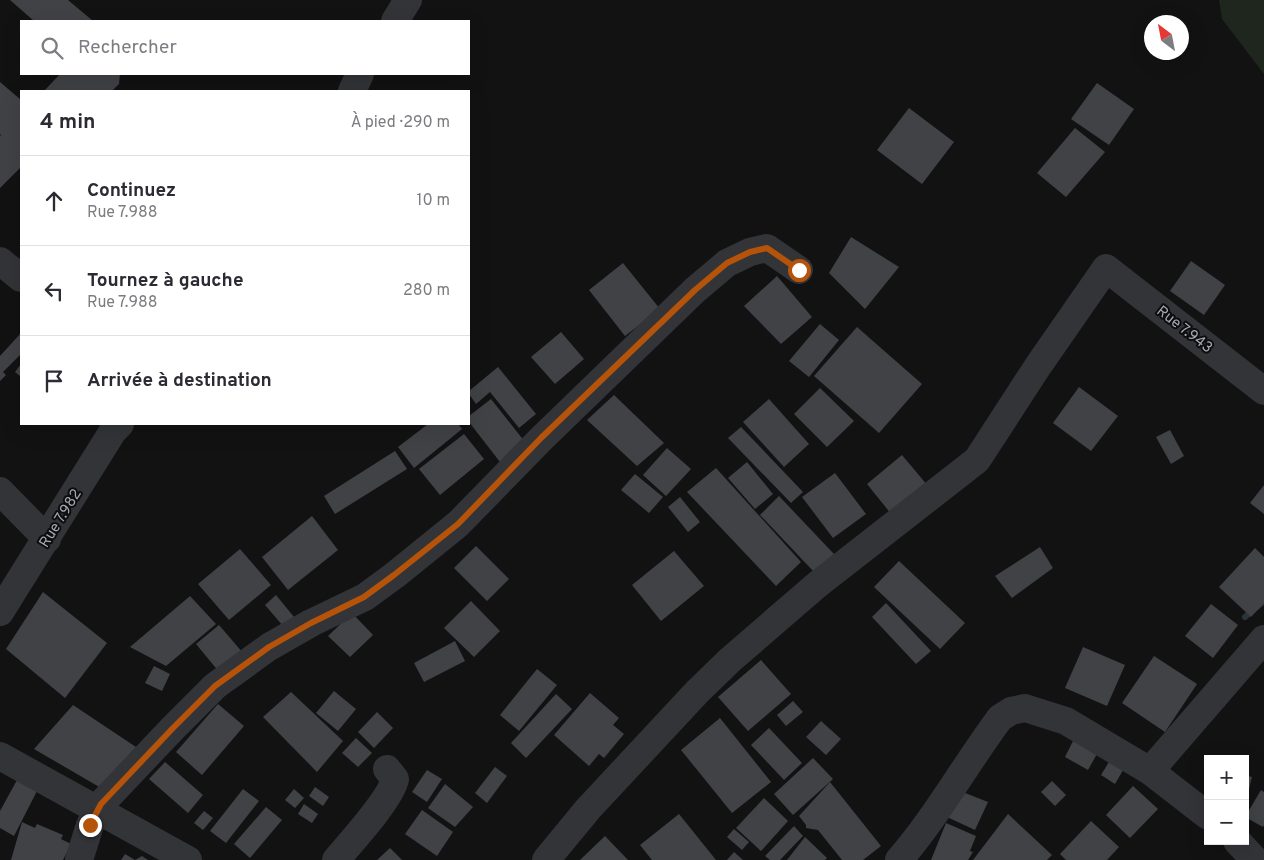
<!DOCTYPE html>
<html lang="fr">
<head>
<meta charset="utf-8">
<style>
	body { margin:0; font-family:Overpass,sans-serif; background:#f2f2f3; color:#2b2b33 }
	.controls { position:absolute; right:15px; bottom:15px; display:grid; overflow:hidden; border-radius:0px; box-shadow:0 5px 20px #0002 }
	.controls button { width:45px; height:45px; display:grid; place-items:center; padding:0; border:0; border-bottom:1px solid #e1e1e2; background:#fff; color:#2b2b33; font:25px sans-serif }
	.compass { position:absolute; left:1144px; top:15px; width:45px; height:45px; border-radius:50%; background:#fff; box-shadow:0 5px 20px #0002; rotate:328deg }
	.stop { position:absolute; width:15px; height:15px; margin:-11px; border:4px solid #b45309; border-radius:50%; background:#fff }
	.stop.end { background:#b45309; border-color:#fff; box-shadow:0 1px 5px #0008 }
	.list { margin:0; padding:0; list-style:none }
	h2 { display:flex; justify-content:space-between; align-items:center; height:65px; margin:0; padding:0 20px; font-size:21px }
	h2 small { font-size:16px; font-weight:400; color:#7c7c81 }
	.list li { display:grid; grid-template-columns:32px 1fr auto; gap:15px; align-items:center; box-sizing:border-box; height:90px; padding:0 20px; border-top:1px solid #e1e1e2 }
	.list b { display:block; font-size:19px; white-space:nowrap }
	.list p { margin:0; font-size:16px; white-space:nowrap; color:#7c7c81 }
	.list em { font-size:16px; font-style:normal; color:#7c7c81 }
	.icon { flex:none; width:28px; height:28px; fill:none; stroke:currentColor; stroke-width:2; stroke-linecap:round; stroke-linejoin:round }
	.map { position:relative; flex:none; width:1264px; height:860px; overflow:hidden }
	.search { position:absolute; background:#fff; box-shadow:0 5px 20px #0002; left:20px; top:20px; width:450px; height:55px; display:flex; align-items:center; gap:12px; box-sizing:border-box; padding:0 18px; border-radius:0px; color:#7c7c81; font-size:19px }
	.panel { position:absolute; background:#fff; box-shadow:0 5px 20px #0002; left:20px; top:90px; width:450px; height:335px; border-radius:0px }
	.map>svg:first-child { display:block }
	.green { fill:#1e261e }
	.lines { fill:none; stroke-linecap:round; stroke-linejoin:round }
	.stream { stroke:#2a3439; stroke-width:6 }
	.building { fill:#404246 }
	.minor { stroke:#323438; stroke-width:28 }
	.route { stroke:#b45309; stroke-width:6 }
	.labels { text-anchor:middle; stroke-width:4; stroke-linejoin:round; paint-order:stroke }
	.street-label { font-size:15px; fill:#a2a9b5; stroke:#0d0d0e }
</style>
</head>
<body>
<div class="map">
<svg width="1264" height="860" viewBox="0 0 1264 860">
	<rect width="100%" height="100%" fill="#121213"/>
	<polygon class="green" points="1219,0 1264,0 1264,74 1222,19"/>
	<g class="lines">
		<polyline class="stream" points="1245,617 1264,601"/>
	</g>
	<g class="building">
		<polygon points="10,0 68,0 93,21 34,21"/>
		<polygon points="60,74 120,74 119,84 112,91 44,91"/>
		<polygon points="0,82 21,100 21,167 0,188 0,136 1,135 0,134"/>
		<polygon points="1097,83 1134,109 1109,145 1071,119"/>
		<polygon points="909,108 954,142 922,184 877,150"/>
		<polygon points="1075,128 1105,152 1066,197 1037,173"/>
		<polygon points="851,237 899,267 865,309 829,273"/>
		<polygon points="1191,261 1225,285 1204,315 1170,291"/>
		<polygon points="623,263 660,309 625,336 589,290"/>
		<polygon points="777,276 812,317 781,344 744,306"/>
		<polygon points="820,324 839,340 809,377 789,361"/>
		<polygon points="857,327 922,384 879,433 814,376"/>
		<polygon points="561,332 584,359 555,384 531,357"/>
		<polygon points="21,333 21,354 3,372 6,375 0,381 0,356"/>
		<polygon points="21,364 21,377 15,372"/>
		<polygon points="498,367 536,414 519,428 490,392 476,404 469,394 469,391"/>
		<polygon points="1079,387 1118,416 1091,451 1053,423"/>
		<polygon points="820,388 854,421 827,447 794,414"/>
		<polygon points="614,395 664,443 637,466 587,420"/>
		<polygon points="491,399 525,442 500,462 469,422 469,416"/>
		<polygon points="769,399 809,444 784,467 743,422"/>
		<polygon points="428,424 458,424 462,429 414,468 398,447"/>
		<polygon points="741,427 803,492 791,503 728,438"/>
		<polygon points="1170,430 1184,456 1171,464 1156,437"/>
		<polygon points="464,434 484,459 440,495 419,469"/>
		<polygon points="667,448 691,469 666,496 643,475"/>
		<polygon points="395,451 407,469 335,514 324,496"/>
		<polygon points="902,455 928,486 892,515 867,484"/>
		<polygon points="747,462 773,494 755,509 728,478"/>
		<polygon points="716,468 801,562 776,586 687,492"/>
		<polygon points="835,473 866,514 833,538 802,497"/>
		<polygon points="635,474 663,497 649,513 621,490"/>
		<polygon points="1264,485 1264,514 1250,503"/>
		<polygon points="779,496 834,554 815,573 760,515"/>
		<polygon points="680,497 700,522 688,532 668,507"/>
		<polygon points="312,516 338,550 288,590 262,557"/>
		<polygon points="476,546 509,579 487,601 454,568"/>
		<polygon points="1040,547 1053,568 1012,598 995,576"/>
		<polygon points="1255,548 1264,557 1264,603 1251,617 1219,587"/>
		<polygon points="240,549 271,585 229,620 198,584"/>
		<polygon points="674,551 704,586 661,621 632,585"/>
		<polygon points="899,561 965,623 940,649 874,587"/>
		<polygon points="43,592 107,643 65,698 6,649"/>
		<polygon points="276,595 294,617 283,626 265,605"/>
		<polygon points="190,596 216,624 166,666 130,647"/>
		<polygon points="471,601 500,631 474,657 444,628"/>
		<polygon points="886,603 931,651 916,664 872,617"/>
		<polygon points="1211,604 1238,625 1213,658 1185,636"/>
		<polygon points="352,613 373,635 350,657 328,636"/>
		<polygon points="219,625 243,653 220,673 196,644"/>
		<polygon points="455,641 465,661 424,682 414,663"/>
		<polygon points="1083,647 1125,665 1107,706 1065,688"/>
		<polygon points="1154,656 1197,684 1165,732 1122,703"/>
		<polygon points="761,660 791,694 748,731 718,697"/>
		<polygon points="154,666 170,674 162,691 145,683"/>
		<polygon points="537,669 557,685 519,731 500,715"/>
		<polygon points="334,691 356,709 338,731 316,713"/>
		<polygon points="291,692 343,741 317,772 263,717"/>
		<polygon points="590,693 619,718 613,725 624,734 604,758 599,754 589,766 554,735"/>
		<polygon points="556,694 572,709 526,758 511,743"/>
		<polygon points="793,701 803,712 786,726 777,715"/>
		<polygon points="218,704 244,726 202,775 176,752"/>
		<polygon points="73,705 139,749 101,788 34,749"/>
		<polygon points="377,712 393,728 374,748 358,732"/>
		<polygon points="720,718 771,782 732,813 681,750"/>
		<polygon points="821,721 841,739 826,755 806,737"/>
		<polygon points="769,728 802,763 784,780 751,745"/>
		<polygon points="356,738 372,753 358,767 342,753"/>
		<polygon points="1074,739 1098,752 1088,770 1065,757"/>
		<polygon points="1112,757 1126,765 1115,784 1101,775"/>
		<polygon points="813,758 833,779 793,815 774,794"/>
		<polygon points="165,762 203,795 188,813 149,779"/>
		<polygon points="495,767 507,776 487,803 475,793"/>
		<polygon points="427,770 442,779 427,802 412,792"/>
		<polygon points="1245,775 1252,777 1246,802 1245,802"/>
		<polygon points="17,780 37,791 14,836 0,828 0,811"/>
		<polygon points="1052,781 1066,795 1055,806 1041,792"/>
		<polygon points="830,782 881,846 863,860 842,860 818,830 806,828 806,825 799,816"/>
		<polygon points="445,784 473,807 455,827 428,808"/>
		<polygon points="1133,786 1158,809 1130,838 1106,815"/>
		<polygon points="315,787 329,797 323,806 309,796"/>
		<polygon points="243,789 259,801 226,843 210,831"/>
		<polygon points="294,789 304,798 295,808 285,800"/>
		<polygon points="1261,790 1264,792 1264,825 1263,827 1245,817"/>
		<polygon points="960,791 988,802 975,830 947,817"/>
		<polygon points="764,798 788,821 761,851 736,828"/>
		<polygon points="304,804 318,814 312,823 298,814"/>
		<polygon points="266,807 282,820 250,858 234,844"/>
		<polygon points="422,810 453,832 437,856 405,834"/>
		<polygon points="204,811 213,818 203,830 194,823"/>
		<polygon points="679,814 716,860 652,860 640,845"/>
		<polygon points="1008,814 1052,855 1047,860 973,860"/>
		<polygon points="1091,821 1119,847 1107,860 1066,860 1060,854"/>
		<polygon points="22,822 35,828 37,824 63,835 61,839 71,844 63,860 11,860"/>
		<polygon points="946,823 976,836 970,851 973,852 968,860 931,860"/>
		<polygon points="794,826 803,836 780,860 770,860 765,856"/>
		<polygon points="734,829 749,842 742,850 727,837"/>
		<polygon points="605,836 628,860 580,860"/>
		<polygon points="805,837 827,858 825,860 787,860"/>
		<polygon points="390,848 402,860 377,860"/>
		<polygon points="734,852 743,860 727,860"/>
		<polygon points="125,854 135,860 142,856 148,860 121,860"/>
	</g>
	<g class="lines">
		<g class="minor">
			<polyline points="395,21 408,0"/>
			<polyline points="352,91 360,74"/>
			<polyline points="0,261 21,278"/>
			<polyline points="0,491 47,539"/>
			<polyline points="0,612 113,431 120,424"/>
			<polyline points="0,756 188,860"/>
			<polyline points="1150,771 1264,639"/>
			<polyline points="1237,841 1255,860"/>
			<polyline points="79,860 90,825 101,804 173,728 215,686 269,647 311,623 365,597 395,575 458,524 541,439 695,290 727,263 750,252 767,248 799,270"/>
			<path d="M336,860C350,843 391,799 395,779L387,769"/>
			<polyline points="546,860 588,809 697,692 730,660 818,584 977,460 1038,366 1106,268 1264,391"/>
			<path d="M899,860C937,816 965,765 1000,718L1011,711L1025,708L1066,721L1150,771L1208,816"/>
		</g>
	</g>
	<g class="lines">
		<polyline class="route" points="90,825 101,804 173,728 215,686 269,647 311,623 364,597 394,575 458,524 541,438 695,290 727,263 750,252 767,248 799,270"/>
	</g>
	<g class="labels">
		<g class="street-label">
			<text transform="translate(1185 329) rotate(38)" y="5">Rue 7.943</text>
			<text transform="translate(60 518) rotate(-58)" y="5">Rue 7.982</text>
		</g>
	</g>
</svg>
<div class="controls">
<button>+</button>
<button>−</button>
</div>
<svg class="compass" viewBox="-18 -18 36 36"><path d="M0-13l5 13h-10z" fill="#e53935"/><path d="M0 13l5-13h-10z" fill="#7c7c81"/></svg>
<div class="stop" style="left:799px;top:270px"></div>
<div class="stop end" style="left:90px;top:825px"></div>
<div class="search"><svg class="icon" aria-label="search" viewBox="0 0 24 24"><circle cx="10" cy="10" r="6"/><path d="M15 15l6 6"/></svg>Rechercher</div>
<section class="panel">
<h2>4 min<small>À pied · 290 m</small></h2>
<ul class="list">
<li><svg class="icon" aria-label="ahead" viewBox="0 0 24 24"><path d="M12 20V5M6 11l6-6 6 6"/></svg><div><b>Continuez</b><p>Rue 7.988</p></div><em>10 m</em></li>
<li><svg class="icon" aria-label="left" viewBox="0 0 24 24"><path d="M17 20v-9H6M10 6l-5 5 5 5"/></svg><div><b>Tournez à gauche</b><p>Rue 7.988</p></div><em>280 m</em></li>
<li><svg class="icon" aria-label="arrive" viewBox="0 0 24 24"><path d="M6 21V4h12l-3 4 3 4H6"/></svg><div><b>Arrivée à destination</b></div></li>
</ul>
</section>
</div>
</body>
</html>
